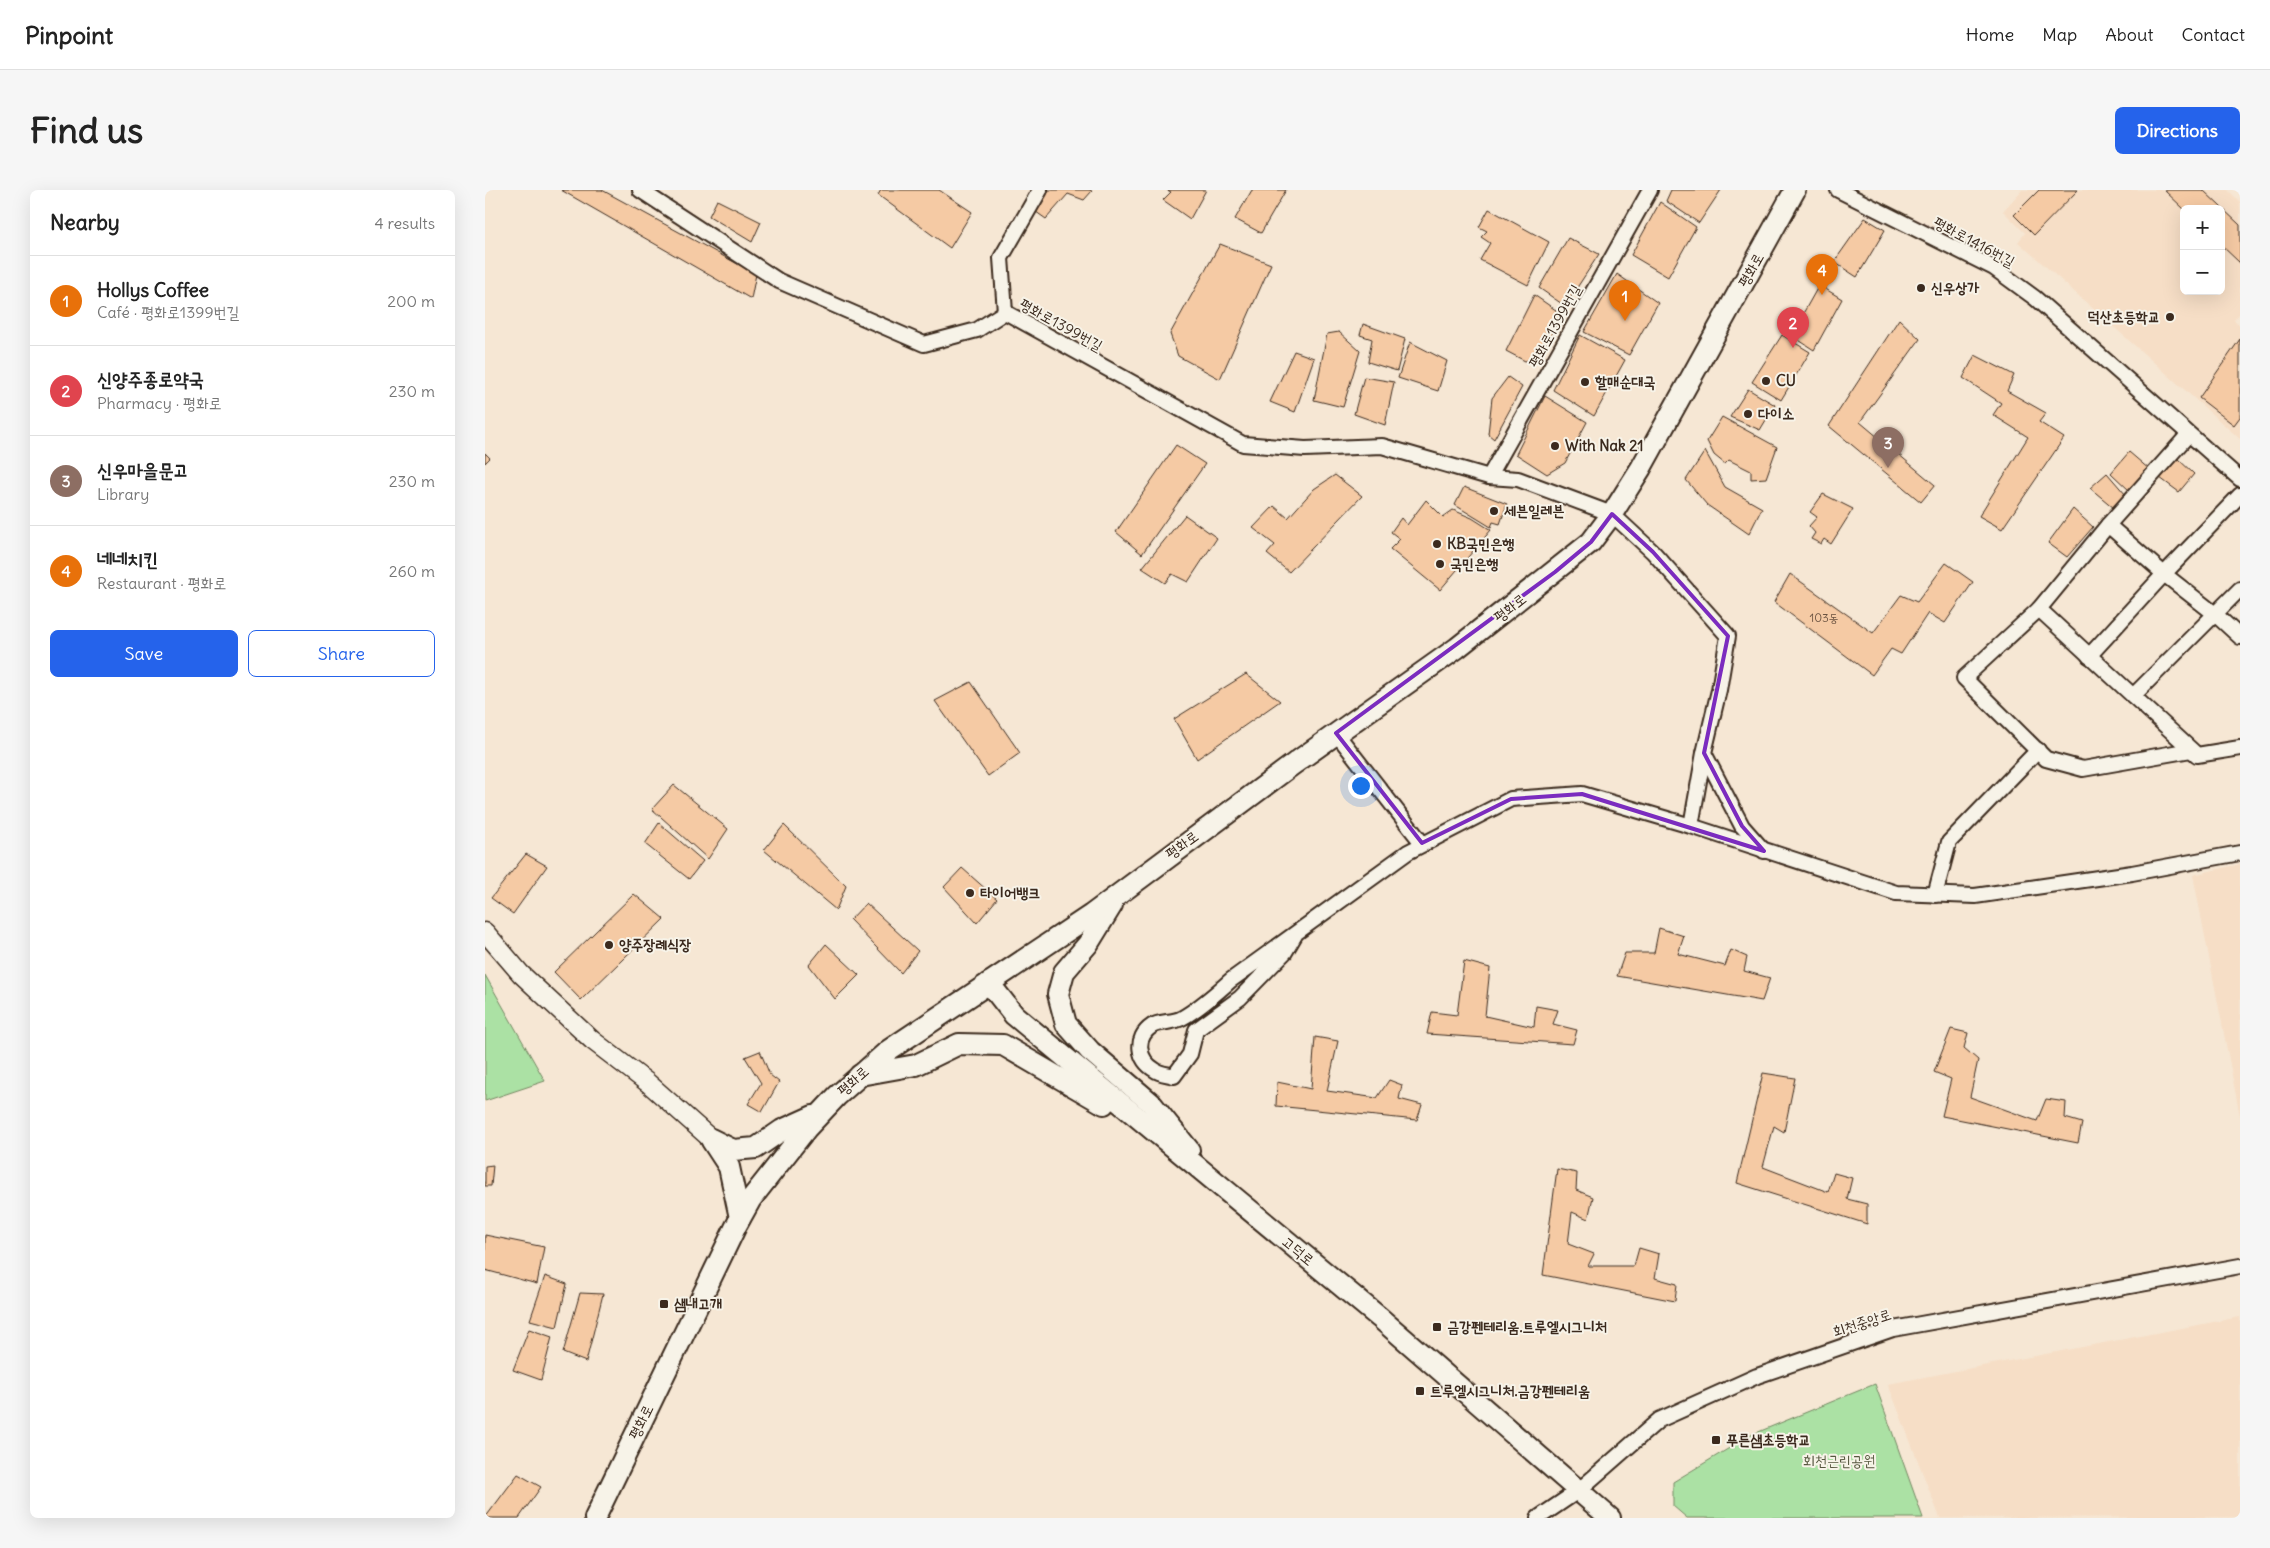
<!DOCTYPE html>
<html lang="en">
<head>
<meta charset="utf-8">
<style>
	body { margin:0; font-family:Delius,"Poor Story",sans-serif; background:#f6f6f6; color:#222 }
	.controls { position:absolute; right:15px; top:15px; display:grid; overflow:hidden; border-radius:8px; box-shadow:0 5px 20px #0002 }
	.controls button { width:45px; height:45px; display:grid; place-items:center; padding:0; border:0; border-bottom:1px solid #e0e0e0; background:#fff; color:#222; font:25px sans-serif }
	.you { position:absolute; left:875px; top:595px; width:18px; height:18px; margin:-12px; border:4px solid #fff; border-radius:50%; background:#1a73e8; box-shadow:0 0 0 8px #1a73e833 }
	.badge { display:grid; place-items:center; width:32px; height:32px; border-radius:50%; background:#2563eb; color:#fff; font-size:16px; font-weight:700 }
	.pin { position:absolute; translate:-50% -41px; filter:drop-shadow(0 1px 2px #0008) }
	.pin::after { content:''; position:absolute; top:26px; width:18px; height:15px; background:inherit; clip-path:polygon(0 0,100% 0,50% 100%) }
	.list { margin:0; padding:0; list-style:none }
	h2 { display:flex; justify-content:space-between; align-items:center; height:65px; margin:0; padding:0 20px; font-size:21px }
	h2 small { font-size:16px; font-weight:400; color:#767676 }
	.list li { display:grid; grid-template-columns:32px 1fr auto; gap:15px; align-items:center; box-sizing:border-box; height:90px; padding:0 20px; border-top:1px solid #e0e0e0 }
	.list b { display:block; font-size:19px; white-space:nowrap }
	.list p { margin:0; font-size:16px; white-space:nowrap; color:#767676 }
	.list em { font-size:16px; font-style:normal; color:#767676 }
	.actions { display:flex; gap:10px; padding:15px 20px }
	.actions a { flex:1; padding:11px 0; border:1px solid #2563eb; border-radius:8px; text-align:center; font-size:18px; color:#2563eb }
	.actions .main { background:#2563eb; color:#fff }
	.map { position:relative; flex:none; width:1755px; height:1328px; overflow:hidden; border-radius:8px }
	header { display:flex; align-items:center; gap:30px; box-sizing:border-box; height:70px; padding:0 25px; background:#fff; border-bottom:1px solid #e0e0e0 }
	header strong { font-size:24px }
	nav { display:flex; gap:28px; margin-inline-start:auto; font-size:18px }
	.intro { display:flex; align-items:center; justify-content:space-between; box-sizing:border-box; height:120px; padding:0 30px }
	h1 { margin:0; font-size:35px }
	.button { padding:12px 22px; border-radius:8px; background:#2563eb; color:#fff; font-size:18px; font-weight:700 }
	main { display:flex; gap:30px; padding:0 30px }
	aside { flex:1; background:#fff; border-radius:8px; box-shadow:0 5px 20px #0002 }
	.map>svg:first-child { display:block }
	.built { fill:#f6dec6; fill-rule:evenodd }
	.green { fill:#abe1a4; stroke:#738661 }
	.building { fill:#f5caa4; stroke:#3b2a1e }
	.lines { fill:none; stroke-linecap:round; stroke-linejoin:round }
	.minor-casing { stroke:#3b2a1e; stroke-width:18 }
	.tertiary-casing { stroke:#3b2a1e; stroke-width:21 }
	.secondary-casing { stroke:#3b2a1e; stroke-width:24 }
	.minor { stroke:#f7f3e8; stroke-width:14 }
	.tertiary { stroke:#f7f3e8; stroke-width:18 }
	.secondary { stroke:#f7f3e8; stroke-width:20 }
	.marked { fill:none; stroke:#7b2cbf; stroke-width:4; stroke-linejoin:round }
	.poi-dot { fill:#3b2a1e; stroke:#f7f3e8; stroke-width:2 }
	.labels { text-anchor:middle; stroke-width:4; stroke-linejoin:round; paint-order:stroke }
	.number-label { font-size:12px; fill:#6a5240 }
	.street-label { font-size:15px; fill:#3b2a1e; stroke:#f7f3e8 }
	.poi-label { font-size:15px; font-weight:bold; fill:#3b2a1e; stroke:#f7f3e8; text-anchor:start }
	.park-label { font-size:15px; fill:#575840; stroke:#f7f3e8 }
</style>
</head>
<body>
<header>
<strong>Pinpoint</strong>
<nav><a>Home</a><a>Map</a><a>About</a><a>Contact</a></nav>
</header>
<div class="intro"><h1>Find us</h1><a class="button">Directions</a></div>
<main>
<aside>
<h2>Nearby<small>4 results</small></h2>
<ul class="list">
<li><span class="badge" style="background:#e8710a">1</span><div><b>Hollys Coffee</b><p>Café · 평화로1399번길</p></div><em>200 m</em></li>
<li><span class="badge" style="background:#e0444e">2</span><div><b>신양주종로약국</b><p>Pharmacy · 평화로</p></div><em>230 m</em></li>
<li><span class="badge" style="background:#8d6e63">3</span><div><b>신우마을문고</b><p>Library</p></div><em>230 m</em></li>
<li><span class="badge" style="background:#e8710a">4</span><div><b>네네치킨</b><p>Restaurant · 평화로</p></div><em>260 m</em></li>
</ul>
<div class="actions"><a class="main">Save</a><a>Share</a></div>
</aside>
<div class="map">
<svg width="1755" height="1328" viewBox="0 0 1755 1328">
	<rect width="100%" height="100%" fill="#f6e7d4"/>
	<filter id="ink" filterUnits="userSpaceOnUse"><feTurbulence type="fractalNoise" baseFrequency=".02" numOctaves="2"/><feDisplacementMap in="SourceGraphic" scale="10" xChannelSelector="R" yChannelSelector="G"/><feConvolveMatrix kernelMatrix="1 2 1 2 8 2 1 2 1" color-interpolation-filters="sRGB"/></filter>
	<g filter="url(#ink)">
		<g class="built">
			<path d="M1537,0H1743L1755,12V123L1749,130L1755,135V249L1533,52L1540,43L1518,21ZM1699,19H1736V101H1699Z"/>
			<polygon points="1755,674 1755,926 1708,685"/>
			<polygon points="1755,1127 1755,1327 1455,1328 1403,1194"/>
		</g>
		<g class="green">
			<polygon points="0,785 60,891 0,911"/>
			<polygon points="1390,1194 1438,1328 1202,1328 1188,1316 1188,1292 1266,1245"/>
		</g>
		<g class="building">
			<polygon points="76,0 117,0 271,84 266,109"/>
			<polygon points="396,0 454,0 487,22 465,58 393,5"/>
			<polygon points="563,0 604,0 607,1 599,10 583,4 561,29 547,19"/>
			<polygon points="682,0 721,0 705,29 678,10 686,2"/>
			<polygon points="767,0 801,0 776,43 750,29"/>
			<polygon points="1186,0 1236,0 1214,33 1181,11"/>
			<polygon points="1554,0 1593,0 1549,45 1529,25"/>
			<polygon points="1679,0 1718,0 1755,35 1755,73 1736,55 1736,19 1699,19"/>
			<polygon points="232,10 276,32 267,52 224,26"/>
			<polygon points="1175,12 1211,37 1183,87 1146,65"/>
			<polygon points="1004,19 1064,52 1043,95 995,70 1005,53 996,47 1002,41 994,37"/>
			<polygon points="1380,28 1400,40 1372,87 1349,72"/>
			<polygon points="1083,48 1114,64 1080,116 1054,98"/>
			<polygon points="735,54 786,74 735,189 693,166 685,144"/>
			<polygon points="1132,84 1173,113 1144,165 1099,142"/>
			<polygon points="1334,95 1357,109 1329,160 1306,145"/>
			<polygon points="1049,105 1078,125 1051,169 1040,171 1021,161"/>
			<polygon points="1414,129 1435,149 1375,232 1450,295 1436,312 1344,236"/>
			<polygon points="878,134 920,149 912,181 883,172 887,149 875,145"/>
			<polygon points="854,142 875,161 858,217 829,210 842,144"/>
			<polygon points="1095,145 1140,170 1109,226 1068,200"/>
			<polygon points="1297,145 1325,162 1296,210 1267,192"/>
			<polygon points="1755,149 1755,227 1749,235 1714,208"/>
			<polygon points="925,152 962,171 953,201 913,188"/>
			<polygon points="809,161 829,168 810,222 785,212"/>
			<polygon points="1490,165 1529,185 1522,201 1561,223 1554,232 1579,248 1517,339 1494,326 1543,247 1508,225 1516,213 1478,188"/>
			<polygon points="879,187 909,192 900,235 869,224"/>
			<polygon points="1023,187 1037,197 1009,249 1003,244 1007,208"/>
			<polygon points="1263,199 1290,215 1275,240 1245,227"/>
			<polygon points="1060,206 1102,232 1080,273 1062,284 1031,264"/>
			<polygon points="1237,227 1292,257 1281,288 1266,289 1266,281 1244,270 1240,274 1229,265 1222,251"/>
			<polygon points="691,255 720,274 657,364 631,342"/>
			<polygon points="1220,261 1240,297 1277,318 1264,344 1222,315 1201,290"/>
			<polygon points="1644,262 1665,280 1646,302 1626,283"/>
			<polygon points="0,263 5,268 0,273"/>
			<polygon points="1692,268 1709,284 1694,302 1675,288"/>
			<polygon points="1622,283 1641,305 1629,318 1605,298"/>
			<polygon points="850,285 877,306 804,382 782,364 790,355 768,338 789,316 803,328 829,299"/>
			<polygon points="979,297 1022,314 1015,334 1008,332 1006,337 970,315"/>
			<polygon points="1338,304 1368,319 1346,354 1339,349 1336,354 1326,349 1330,343 1324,336 1332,327 1325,322"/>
			<polygon points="941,310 958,327 968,320 987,328 1006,340 955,400 905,359 915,349 906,342 916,328 922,335"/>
			<polygon points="1588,319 1608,337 1582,367 1563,353"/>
			<polygon points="700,325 732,348 703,392 687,384 680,393 657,378"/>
			<polygon points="1461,373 1488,392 1460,433 1443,423 1416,464 1406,459 1387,485 1289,412 1305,384 1388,443 1416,405 1432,412"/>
			<polygon points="761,484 795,511 712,569 689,529"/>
			<polygon points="486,492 535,563 503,586 450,511"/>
			<polygon points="189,595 243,639 223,669 167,619"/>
			<polygon points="174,633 218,671 204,689 160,654"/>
			<polygon points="299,635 361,696 351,720 279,660"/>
			<polygon points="41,664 62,676 28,724 6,708"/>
			<polygon points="477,678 512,709 492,733 459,697"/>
			<polygon points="149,704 179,729 96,810 69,782"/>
			<polygon points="381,713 433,761 416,783 365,730"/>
			<polygon points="1174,738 1199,746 1193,764 1240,776 1246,760 1262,767 1259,781 1285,788 1277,811 1132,786 1140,763 1169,763"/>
			<polygon points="341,754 374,785 350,809 324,775"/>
			<polygon points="979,771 1005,778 1000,826 1049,837 1051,816 1073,820 1068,834 1092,840 1088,854 942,844 947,822 972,825"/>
			<polygon points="1466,839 1483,843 1479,858 1493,870 1485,907 1552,931 1561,909 1581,912 1580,928 1597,933 1593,953 1457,926 1466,889 1449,882"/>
			<polygon points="830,847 853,851 842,901 892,908 904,890 917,895 914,909 937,915 932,930 791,916 792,892 826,899"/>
			<polygon points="275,861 285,885 294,892 277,922 263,914 276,893 260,867"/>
			<polygon points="1278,883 1310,888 1299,942 1289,936 1278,977 1343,1002 1349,983 1367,988 1362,1009 1382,1014 1382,1034 1252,993"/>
			<polygon points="8,975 6,996 0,996 0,976"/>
			<polygon points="1072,979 1092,983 1091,1000 1108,1007 1103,1029 1087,1022 1083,1054 1109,1064 1103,1076 1149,1076 1154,1058 1174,1064 1170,1088 1192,1094 1190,1111 1058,1085"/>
			<polygon points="0,1045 59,1057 52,1094 0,1080"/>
			<polygon points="60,1086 82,1094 72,1137 45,1130"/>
			<polygon points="95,1103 118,1104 101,1172 78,1163"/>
			<polygon points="44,1139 67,1147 56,1190 28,1180"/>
			<polygon points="33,1284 56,1297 34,1328 0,1328"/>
		</g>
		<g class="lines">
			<defs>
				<g id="minor">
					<polyline points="155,0 294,91 439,154 492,140 520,122 758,254 820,259 897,256 1004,287 1033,289 1127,324 1168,362 1243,446 1234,500 1219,563 1257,636 1279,661"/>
					<polyline points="1353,0 1509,78 1550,108 1755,289"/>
					<polyline points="520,122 516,68 555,0"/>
					<polyline points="1703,245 1623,335 1679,384 1755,305"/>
					<polyline points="1004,287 1165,0"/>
					<polyline points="1623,335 1554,419 1712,565 1755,558"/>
					<polyline points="1554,419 1479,488 1561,569 1598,579 1706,560"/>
					<polyline points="1604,466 1679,384 1730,424 1755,399"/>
					<polyline points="1648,506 1730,424 1755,447"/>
					<polyline points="851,543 937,653"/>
					<polyline points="1206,636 1219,563"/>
					<polyline points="1450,705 1464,652 1553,560"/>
					<path d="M810,745L800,762L755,808L711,840L705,864L689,886C683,884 675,884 670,880C653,870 649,848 667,836C675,831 688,833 697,828C715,818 730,804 746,790L923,662L1026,609L1097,604L1206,636L1411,703L1490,706L1647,683L1755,663"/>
					<polyline points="1053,1328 1093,1301 1174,1230 1272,1186 1408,1139 1755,1076"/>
				</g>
				<polyline id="tertiary" points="0,742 36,784 107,850 163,893 226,949"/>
				<g id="secondary">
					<polyline points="627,715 603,754 579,782 573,804 581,834 605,861 666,913 704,960"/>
					<polyline points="504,793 529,825 895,1128 1125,1328"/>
					<polyline points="375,885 431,875 474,854 518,855 619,914"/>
					<polyline points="226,949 248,960 271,958 297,940 328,926"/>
					<polyline points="227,951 244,977 255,1028"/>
					<polyline points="110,1328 251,1036 266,1009 321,939 352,906 404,860 606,725 810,573 972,458 1106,352 1127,324 1156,278 1310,0"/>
				</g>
			</defs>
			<use href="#minor" class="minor-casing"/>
			<use href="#tertiary" class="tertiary-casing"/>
			<use href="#secondary" class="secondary-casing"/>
			<use href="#minor" class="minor"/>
			<use href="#tertiary" class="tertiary"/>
			<use href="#secondary" class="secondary"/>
		</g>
	</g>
	<path class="marked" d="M1127,324L1168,362L1243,446L1219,563L1257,636L1279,661L1097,604L1026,609L937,653L851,543L1070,382L1106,352Z"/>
	<g class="poi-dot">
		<circle cx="1436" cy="98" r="5"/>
		<circle cx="1685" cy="127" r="5"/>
		<circle cx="1281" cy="191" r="5"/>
		<circle cx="1100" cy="192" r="5"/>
		<circle cx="1263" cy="224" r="5"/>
		<circle cx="1070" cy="256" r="5"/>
		<circle cx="1009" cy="321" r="5"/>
		<circle cx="952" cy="354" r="5"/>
		<circle cx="955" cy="374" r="5"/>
		<circle cx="485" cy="703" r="5"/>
		<circle cx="124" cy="755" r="5"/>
		<rect x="174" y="1109" width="10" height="10" rx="2.5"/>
		<rect x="947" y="1132" width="10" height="10" rx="2.5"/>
		<rect x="930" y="1196" width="10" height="10" rx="2.5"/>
		<rect x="1226" y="1245" width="10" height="10" rx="2.5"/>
	</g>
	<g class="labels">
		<g class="number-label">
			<text x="1339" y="432">103동</text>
		</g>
		<g class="street-label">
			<text transform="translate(1489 52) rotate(28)" y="5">평화로1416번길</text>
			<text transform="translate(1266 80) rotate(-61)" y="5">평화로</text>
			<text transform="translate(576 135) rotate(29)" y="5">평화로1399번길</text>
			<text transform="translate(1070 136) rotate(-61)" y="5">평화로1399번길</text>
			<text transform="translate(1025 418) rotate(-38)" y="5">평화로</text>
			<text transform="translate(697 655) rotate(-36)" y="5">평화로</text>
			<text transform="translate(368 891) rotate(-42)" y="5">평화로</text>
			<text transform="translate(813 1061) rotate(39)" y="5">고덕로</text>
			<text transform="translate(1377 1133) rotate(-18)" y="5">회천중앙로</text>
			<text transform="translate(156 1232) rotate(-64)" y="5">평화로</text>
		</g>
		<g class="poi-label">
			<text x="1446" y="103">신우상가</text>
			<text x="1675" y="132" text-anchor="end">덕산초등학교</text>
			<text x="1291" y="196">CU</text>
			<text x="1110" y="197">할매순대국</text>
			<text x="1273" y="229">다이소</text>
			<text x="1080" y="261">With Nak 21</text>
			<text x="1019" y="326">세븐일레븐</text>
			<text x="962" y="359">KB국민은행</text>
			<text x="965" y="379">국민은행</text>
			<text x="495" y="708">타이어뱅크</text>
			<text x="134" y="760">양주장례식장</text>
			<text x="189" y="1119">샘내고개</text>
			<text x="962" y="1142">금강펜테리움.트루엘시그니처</text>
			<text x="945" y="1206">트루엘시그니처.금강펜테리움</text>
			<text x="1241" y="1255">푸른샘초등학교</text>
		</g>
		<g class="park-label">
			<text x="1354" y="1276">회천근린공원</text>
		</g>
	</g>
</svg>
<div class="controls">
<button>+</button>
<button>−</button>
</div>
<div class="you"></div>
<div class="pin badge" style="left:1140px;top:131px;background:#e8710a">1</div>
<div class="pin badge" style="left:1308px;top:158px;background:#e0444e">2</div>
<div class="pin badge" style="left:1403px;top:278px;background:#8d6e63">3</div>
<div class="pin badge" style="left:1337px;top:105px;background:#e8710a">4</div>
</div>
</main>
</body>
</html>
